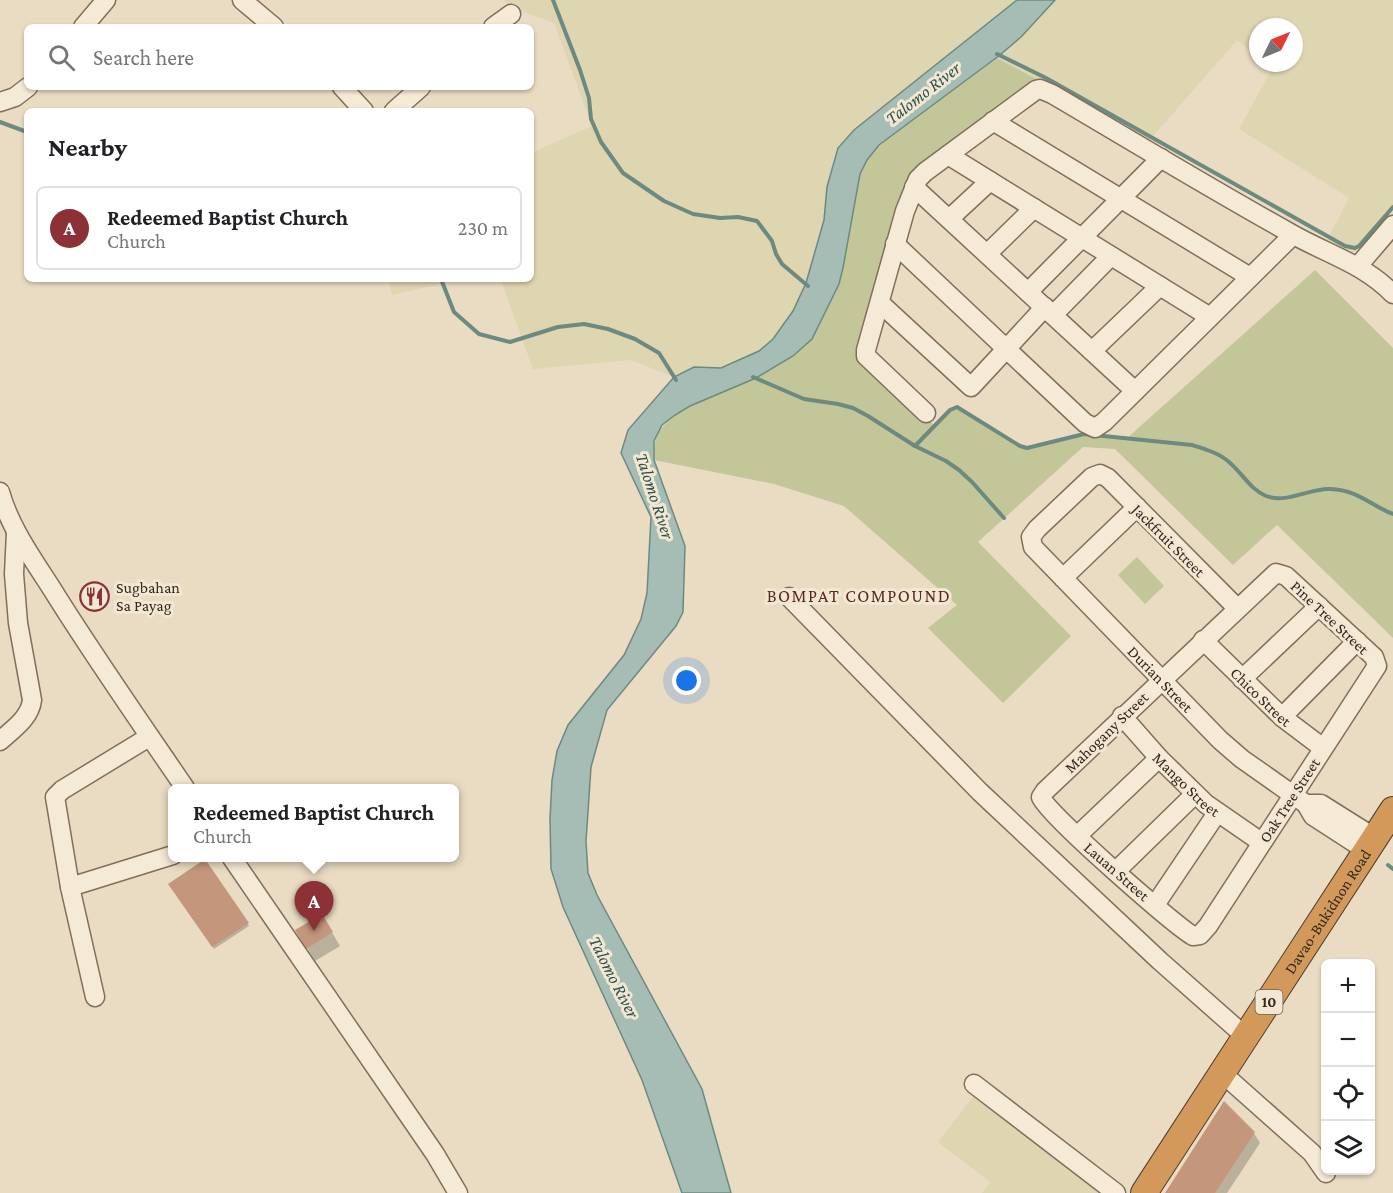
<!DOCTYPE html>
<html lang="en">
<head>
<meta charset="utf-8">
<style>
	body { margin:0; font-family:"Crimson Pro",serif; background:#f6f6f6; color:#202124 }
	.controls { position:absolute; right:18px; bottom:18px; display:grid; overflow:hidden; border-radius:9px; box-shadow:0 2px 4px #0004 }
	.controls button { width:54px; height:54px; display:grid; place-items:center; padding:0; border:0; border-bottom:2px solid #e0e0e0; background:#fff; color:#202124; font:30px sans-serif }
	.compass { position:absolute; left:1249px; top:18px; width:54px; height:54px; border-radius:50%; background:#fff; box-shadow:0 2px 4px #0004; rotate:47deg }
	.you { position:absolute; left:687px; top:681px; width:21px; height:21px; margin:-15px; border:4px solid #fff; border-radius:50%; background:#1a73e8; box-shadow:0 0 0 9px #1a73e833 }
	.badge { display:grid; place-items:center; width:39px; height:39px; border-radius:50%; background:#8c3135; color:#fff; font-size:20px; font-weight:700 }
	.pin { position:absolute; translate:-50% -50px; filter:drop-shadow(0 2px 3px #0008) }
	.pin::after { content:''; position:absolute; top:32px; width:21px; height:18px; background:inherit; clip-path:polygon(0 0,100% 0,50% 100%) }
	.popup { position:absolute; left:168px; top:784px; width:291px; height:78px; box-sizing:border-box; display:grid; place-content:center; border-radius:9px; background:#fff; filter:drop-shadow(0 2px 4px #0005); font-size:20px; white-space:nowrap; color:#757577 }
	.popup b { font-size:22px; color:#202124 }
	.popup::after { content:''; position:absolute; left:50%; top:100%; margin-left:-12px; border:12px solid transparent; border-top-color:#fff }
	.list { margin:0; padding:0; list-style:none }
	h2 { display:flex; justify-content:space-between; align-items:center; height:78px; margin:0; padding:0 24px; font-size:26px }
	h2 small { font-size:20px; font-weight:400; color:#757577 }
	.list li { display:grid; grid-template-columns:39px 1fr auto; gap:18px; align-items:center; box-sizing:border-box; height:84px; margin:0 12px 12px; padding:0 12px; border:2px solid #e0e0e0; border-radius:9px }
	.list b { display:block; font-size:22px; white-space:nowrap }
	.list p { margin:0; font-size:20px; white-space:nowrap; color:#757577 }
	.list em { font-size:20px; font-style:normal; color:#757577 }
	.icon { flex:none; width:33px; height:33px; fill:none; stroke:currentColor; stroke-width:2; stroke-linecap:round; stroke-linejoin:round }
	.map { position:relative; flex:none; width:1393px; height:1193px; overflow:hidden }
	.search { position:absolute; background:#fff; box-shadow:0 2px 4px #0004; left:24px; top:24px; width:510px; height:66px; display:flex; align-items:center; gap:15px; box-sizing:border-box; padding:0 21px; border-radius:9px; color:#757577; font-size:22px }
	.panel { position:absolute; background:#fff; box-shadow:0 2px 4px #0004; left:24px; top:108px; width:510px; height:174px; border-radius:9px }
	.map>svg:first-child { display:block }
	.farmland { fill:#ded5b1 }
	.green { fill:#c3c698 }
	.water { fill:#a5bdb5; stroke:#6d8a81; stroke-width:1.5 }
	.shadow { fill:#0003 }
	.lines { fill:none; stroke-linecap:round; stroke-linejoin:round }
	.stream { stroke:#6d8a81; stroke-width:4 }
	.building { fill:#c4977c }
	.minor-casing { stroke:#826e5b; stroke-width:21 }
	.highway-casing { stroke:#503d2f; stroke-width:28 }
	.minor { stroke:#f5ead5; stroke-width:18 }
	.highway { stroke:#d2995a; stroke-width:26 }
	.labels { text-anchor:middle; stroke-width:6; stroke-linejoin:round; paint-order:stroke }
	.shield { fill:#f2e7d2; stroke:#6c6154; stroke-width:1.5 }
	.shield-label { font-size:15px; font-weight:bold; fill:#33271e }
	.street-label { font-size:16px; fill:#33271e; stroke:#f2e7d2 }
	.poi-label { font-size:16px; fill:#33271e; stroke:#f2e7d2; text-anchor:start }
	.water-label { font-size:18px; font-style:italic; fill:#2f524e; stroke:#f2e7d2 }
	.neighbourhood-label { font-size:18px; letter-spacing:1.5px; fill:#5c2b21; stroke:#f2e7d2 }
</style>
</head>
<body>
<div class="map">
<svg width="1393" height="1193" viewBox="0 0 1393 1193">
	<rect width="100%" height="100%" fill="#eadcc3"/>
	<g class="farmland">
		<polygon points="504,0 1017,0 854,130 838,148 827,187 824,220 806,283 793,311 773,339 759,351 721,368 694,367 674,377 631,360 533,369 502,283 498,279 531,279 531,153 592,126 554,23 509,6"/>
		<polygon points="1055,0 1393,0 1393,211 1364,246 1353,252 1345,250 1327,240 1349,198 1239,129 1273,67 1268,63 1294,63 1294,27 1258,27 1258,56 1237,40 1149,141 997,58 1022,36"/>
		<polygon points="388,279 462,279 392,295"/>
		<polygon points="976,1093 1105,1193 982,1193 990,1182 938,1142"/>
	</g>
	<g class="green">
		<path d="M997,58L1042,82L914,173L861,355L934,425L950,410L957,407L1020,446L1027,448L1084,434L1126,439L1315,270L1393,348V638L1277,525L1233,565L1115,449L1083,447L978,542L1071,636L1003,703L928,628L957,605L844,506L774,484L654,460C654,437 657,430 675,415L812,339L839,284L843,268L860,174L867,160L879,145Z"/>
		<polygon points="1137,557 1164,586 1145,604 1118,575"/>
	</g>
	<polygon class="water" points="1017,0 1055,0 1022,36 1000,55 879,145 867,160 860,174 843,268 839,284 812,339 793,356 756,378 690,406 675,415 662,425 654,441 654,460 685,546 683,612 676,626 607,710 591,767 586,841 588,873 597,895 702,1089 731,1193 682,1193 642,1080 563,907 551,869 550,819 552,780 557,751 568,725 624,655 641,619 647,593 651,517 621,453 628,430 674,377 694,367 721,368 759,351 773,339 793,311 806,283 824,220 827,187 838,148 854,130"/>
	<g class="shadow">
		<polygon points="205,861 249,926 214,949 170,884"/>
		<polygon points="322,916 340,946 315,961 297,931"/>
		<polygon points="1254,1133 1260,1143 1227,1193 1166,1193"/>
	</g>
	<g class="lines">
		<g class="stream">
			<polyline points="553,0 580,70 589,98 591,119 601,142 623,173 664,201 693,214 720,218 738,217 757,221 772,241 776,254 782,264 808,286"/>
			<polyline points="997,54 1046,78 1345,246 1355,248 1359,246 1393,207"/>
			<polyline points="0,122 27,132"/>
			<polyline points="441,279 454,312 479,334 510,342 558,327 584,324 608,329 635,339 659,353 676,380"/>
			<polyline points="753,377 804,399 838,404 853,408 868,416 915,446 946,461 959,470 972,482 1004,518"/>
			<path d="M915,446L950,410L957,407L1020,446L1027,448L1084,434L1192,445C1205,449 1219,453 1229,462C1242,473 1251,490 1266,496C1287,504 1309,488 1330,489C1359,490 1369,505 1393,514"/>
			<polyline points="1388,865 1393,869"/>
		</g>
	</g>
	<g class="building">
		<polygon points="205,859 249,923 212,947 168,884"/>
		<polygon points="322,914 333,932 306,949 295,930"/>
		<polygon points="1224,1101 1255,1132 1215,1193 1165,1193"/>
	</g>
	<g class="lines">
		<defs>
			<g id="minor">
				<polyline points="242,0 274,27"/>
				<polyline points="83,27 106,0"/>
				<polyline points="493,27 511,14"/>
				<polyline points="342,87 364,111"/>
				<polyline points="0,102 15,97 28,87"/>
				<polyline points="394,111 421,87"/>
				<polyline points="993,121 1250,277"/>
				<polyline points="948,155 1210,317"/>
				<polyline points="914,187 1135,391"/>
				<polyline points="949,219 990,181"/>
				<polyline points="895,244 1085,423 1095,428 1104,422 1293,235"/>
				<polyline points="987,254 1034,208"/>
				<polyline points="1358,266 1393,225"/>
				<polyline points="1028,292 1161,158"/>
				<polyline points="880,303 971,387 1045,307"/>
				<polyline points="1053,315 1111,256"/>
				<polyline points="1092,351 1160,286"/>
				<path d="M926,413L866,356V350L905,211L918,179L925,172L1036,90L1040,89L1052,94C1132,141 1211,189 1292,234C1327,254 1364,264 1393,294"/>
				<path d="M0,492C11,531 36,563 57,597C98,662 142,725 185,788"/>
				<path d="M1276,573L1286,576L1374,657L1377,666L1208,926L1200,935L1193,936C1173,924 1047,814 1041,797L1045,791Z"/>
				<polyline points="1063,578 1137,507"/>
				<polyline points="789,597 980,792 1160,961 1246,1037"/>
				<path id="s1" d="M1237,608L1108,478L1100,474L1092,477L1037,529L1031,537L1033,547L1220,740L1242,759L1306,804L1313,816L1367,851"/>
				<path id="s2" d="M1203,640L1282,717L1323,748"/>
				<polyline points="1242,679 1319,606"/>
				<path id="s3" d="M1122,716L1159,758L1206,804L1261,842"/>
				<polyline points="1282,717 1357,641"/>
				<path d="M0,741C13,729 30,718 32,700L18,623L14,574L16,532"/>
				<polyline points="1306,804 1321,804 1375,838"/>
				<polyline points="1077,836 1159,758"/>
				<polyline points="232,858 435,1154 458,1193"/>
				<polyline points="1116,871 1195,794"/>
				<polyline points="70,887 173,855"/>
				<polyline points="1155,905 1217,813"/>
				<polyline points="95,997 70,887 55,797 62,790 149,737"/>
				<polyline points="1222,1073 1312,1153 1326,1173"/>
				<polyline points="974,1084 1116,1193"/>
			</g>
			<g id="highway">
				<path id="s4" d="M1144,1193L1393,810"/>
			</g>
		</defs>
		<use href="#minor" class="minor-casing"/>
		<use href="#highway" class="highway-casing"/>
		<use href="#minor" class="minor"/>
		<use href="#highway" class="highway"/>
	</g>
	<defs>
		<symbol id="restaurant-ring" viewBox="-11 -11 22 22"><circle r="9.5" fill="#f2e7d2" stroke="#8c3135" stroke-width="1.5"/><path d="M-5-6h1v4h1v-4h1v4h1v-4h1v5L-1.5 .5V6h-2V.5L-5-1ZM5-6V6H3V1.5H1.5Q1.5-4 5-6Z" fill="#8c3135"/></symbol>
	</defs>
	<g fill-rule="evenodd">
		<use href="#restaurant-ring" x="78" y="580" width="33" height="33"/>
	</g>
	<g class="labels">
		<rect class="shield" x="1255.5" y="990" width="27" height="24" rx="4.5"/>
		<g class="shield-label">
			<text x="1269" y="1007">10</text>
		</g>
		<g class="street-label">
			<text transform="translate(1169 540) rotate(45)" y="6">Jackfruit Street</text>
			<text transform="translate(1330 617) rotate(43)" y="6">Pine Tree Street</text>
			<text dy="6" stroke="none"><textPath href="#s1" startOffset="480">Durian Street</textPath></text>
			<text dy="6" stroke="none"><textPath href="#s2" startOffset="81">Chico Street</textPath></text>
			<text transform="translate(1106 732) rotate(-44)" y="6">Mahogany Street</text>
			<text dy="6" stroke="none"><textPath href="#s3" startOffset="94">Mango Street</textPath></text>
			<text transform="translate(1289 800) rotate(-57)" y="6">Oak Tree Street</text>
			<text transform="translate(1117 871) rotate(41)" y="6">Lauan Street</text>
			<text dy="6" stroke="none"><textPath href="#s4" startOffset="336">Davao-Bukidnon Road</textPath></text>
		</g>
		<g class="poi-label">
			<text x="116" y="593">Sugbahan<tspan x="116" dy="18">Sa Payag</tspan></text>
		</g>
		<g class="water-label">
			<text transform="translate(923 93) rotate(-38)" y="6">Talomo River</text>
			<text transform="translate(655 496) rotate(72)" y="6">Talomo River</text>
			<text transform="translate(614 977) rotate(63)" y="6">Talomo River</text>
		</g>
		<g class="neighbourhood-label">
			<text x="859" y="602">BOMPAT COMPOUND</text>
		</g>
	</g>
</svg>
<div class="controls">
<button>+</button>
<button>−</button>
<button><svg class="icon" aria-label="locate" viewBox="0 0 24 24"><circle cx="12" cy="12" r="6"/><path d="M12 2v4M12 18v4M2 12h4M18 12h4"/></svg></button>
<button><svg class="icon" aria-label="layers" viewBox="0 0 24 24"><path d="M12 4l9 5-9 5-9-5zM3 14l9 5 9-5"/></svg></button>
</div>
<svg class="compass" viewBox="-18 -18 36 36"><path d="M0-13l5 13h-10z" fill="#e53935"/><path d="M0 13l5-13h-10z" fill="#757577"/></svg>
<div class="you"></div>
<div class="pin badge" style="left:314px;top:931px">A</div>
<div class="popup"><b>Redeemed Baptist Church</b>Church</div>
<div class="search"><svg class="icon" aria-label="search" viewBox="0 0 24 24"><circle cx="10" cy="10" r="6"/><path d="M15 15l6 6"/></svg>Search here</div>
<section class="panel">
<h2>Nearby<small></small></h2>
<ul class="list">
<li><span class="badge">A</span><div><b>Redeemed Baptist Church</b><p>Church</p></div><em>230 m</em></li>
</ul>
</section>
</div>
</body>
</html>
